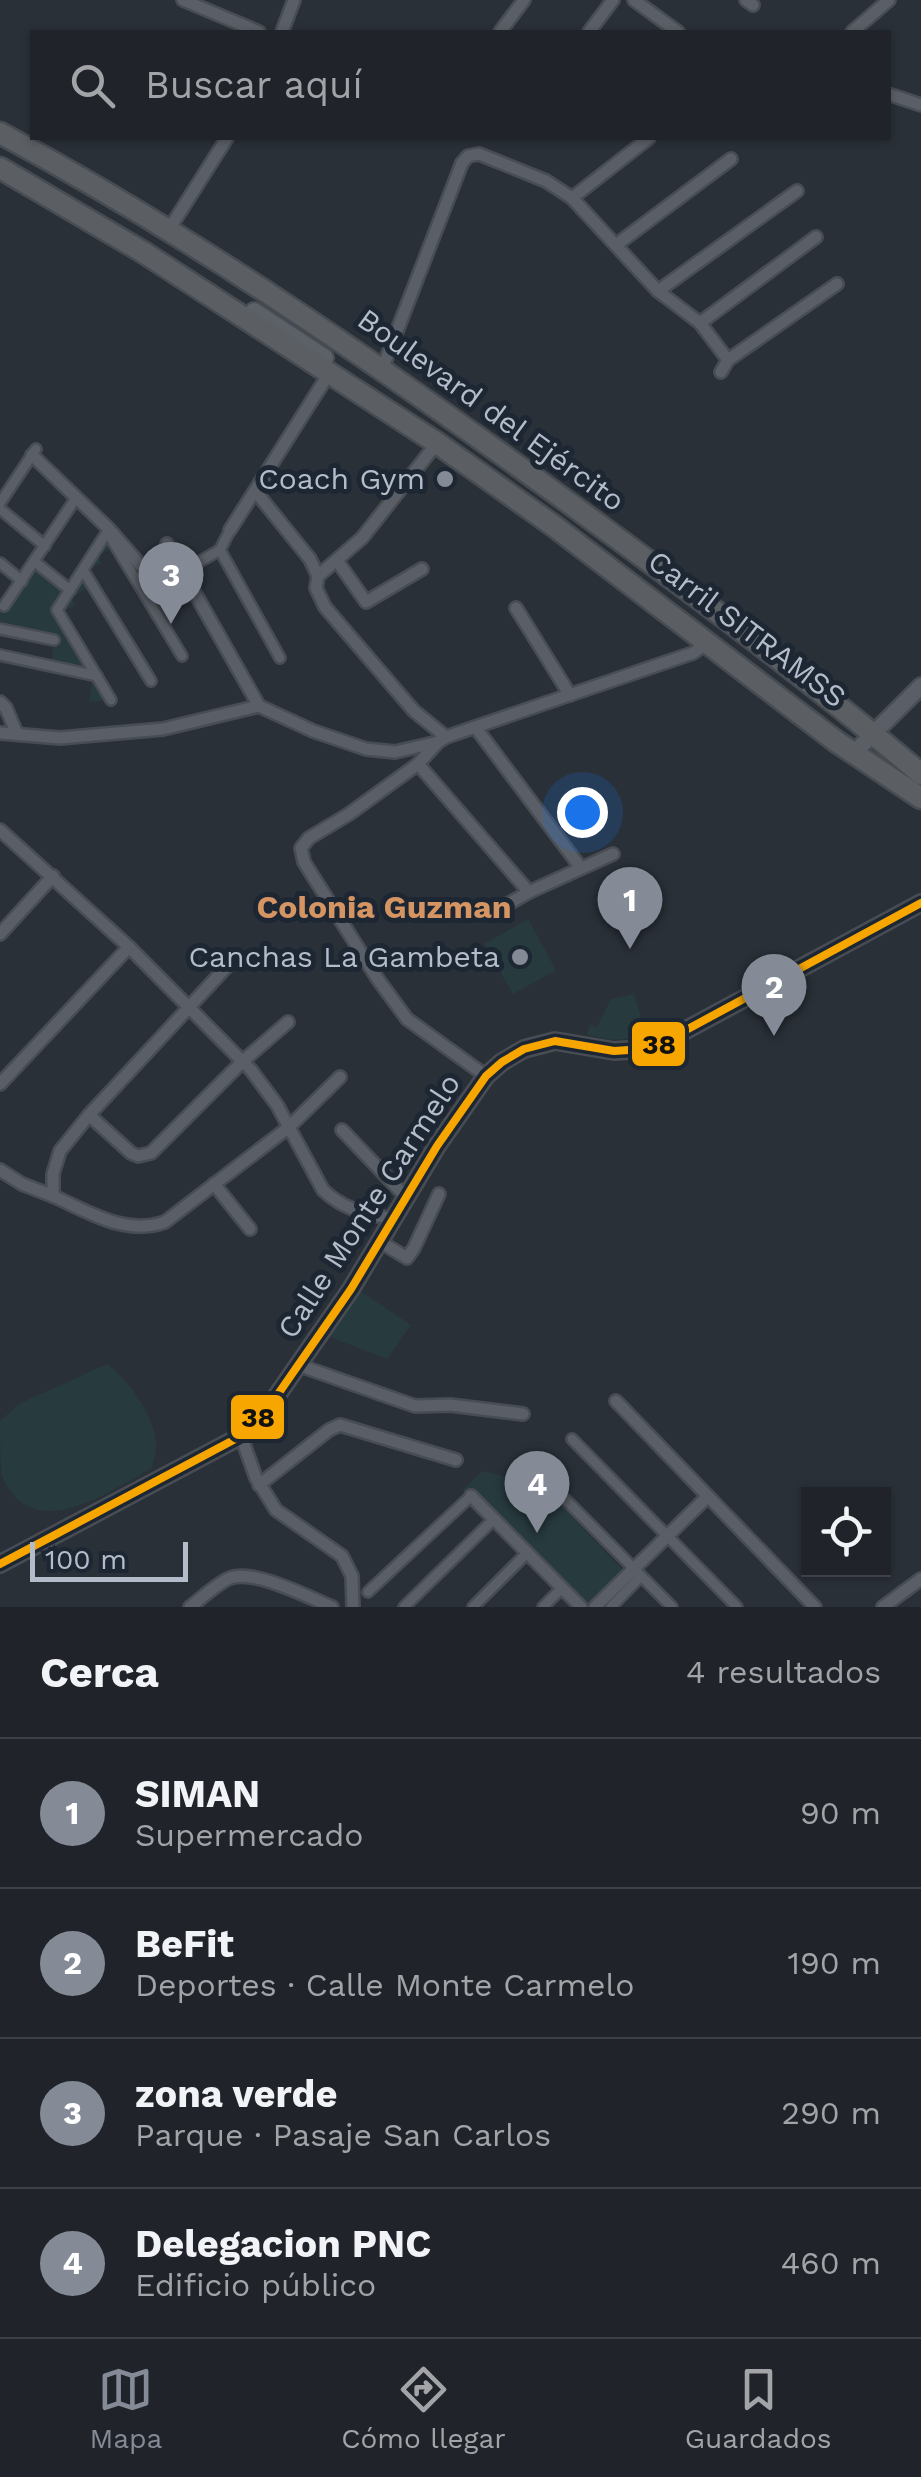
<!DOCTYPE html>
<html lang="es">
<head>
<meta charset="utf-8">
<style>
	body { margin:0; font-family:"Work Sans",sans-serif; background:#282c32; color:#f1f3f6 }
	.controls { position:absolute; right:30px; bottom:30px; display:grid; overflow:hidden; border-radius:0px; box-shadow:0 2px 8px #0004 }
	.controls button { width:90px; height:90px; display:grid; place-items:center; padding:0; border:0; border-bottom:2px solid #3d4147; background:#20242a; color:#f1f3f6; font:50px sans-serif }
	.scale { position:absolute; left:30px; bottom:25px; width:158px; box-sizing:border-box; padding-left:10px; border:5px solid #b4bcc9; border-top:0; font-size:28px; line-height:35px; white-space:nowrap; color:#b4bcc9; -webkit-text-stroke:8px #1d2633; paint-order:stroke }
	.you { position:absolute; left:582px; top:812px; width:35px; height:35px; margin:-25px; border:8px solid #fff; border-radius:50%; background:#1a73e8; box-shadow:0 0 0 15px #1a73e833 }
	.badge { display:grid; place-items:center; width:65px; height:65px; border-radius:50%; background:#848b96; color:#fff; font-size:32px; font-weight:700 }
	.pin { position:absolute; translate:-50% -82px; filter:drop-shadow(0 2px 5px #0008) }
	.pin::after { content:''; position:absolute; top:52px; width:35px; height:30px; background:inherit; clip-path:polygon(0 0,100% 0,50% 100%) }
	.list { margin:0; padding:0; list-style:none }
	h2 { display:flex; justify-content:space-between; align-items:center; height:130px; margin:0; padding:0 40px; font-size:42px }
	h2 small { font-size:32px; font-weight:400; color:#a2a4a8 }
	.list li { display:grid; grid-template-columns:65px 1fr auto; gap:30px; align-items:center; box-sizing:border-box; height:150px; padding:0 40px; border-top:2px solid #3d4147 }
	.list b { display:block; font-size:38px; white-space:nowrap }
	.list p { margin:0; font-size:32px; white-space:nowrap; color:#a2a4a8 }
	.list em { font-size:32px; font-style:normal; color:#a2a4a8 }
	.icon { flex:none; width:55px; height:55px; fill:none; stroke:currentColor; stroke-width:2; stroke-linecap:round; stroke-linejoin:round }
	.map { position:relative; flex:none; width:921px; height:1607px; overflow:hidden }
	.search { position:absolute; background:#20242a; box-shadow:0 2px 8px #0004; left:30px; right:30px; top:30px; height:110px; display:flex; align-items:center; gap:25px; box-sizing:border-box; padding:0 35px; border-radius:0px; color:#a2a4a8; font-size:38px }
	.sheet { height:730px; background:#20242a }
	nav { display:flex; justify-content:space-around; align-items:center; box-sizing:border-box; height:140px; border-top:2px solid #3d4147; background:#20242a; font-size:28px; color:#a2a4a8 }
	nav a { display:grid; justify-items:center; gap:5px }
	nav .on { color:#848b96 }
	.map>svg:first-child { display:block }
	.green { fill:#273a3e }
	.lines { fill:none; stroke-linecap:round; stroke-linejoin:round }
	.pedestrian-casing { stroke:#484c53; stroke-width:14 }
	.minor-casing { stroke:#484c53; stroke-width:16 }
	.tertiary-casing { stroke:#484c53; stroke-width:20 }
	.primary-casing { stroke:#484c55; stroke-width:22 }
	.trunk-casing { stroke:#474c53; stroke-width:25 }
	.pedestrian { stroke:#5a5e66; stroke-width:9 }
	.minor { stroke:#5a5e66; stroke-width:11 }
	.tertiary { stroke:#5a5e66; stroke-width:15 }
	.primary { stroke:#5c6168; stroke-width:18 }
	.trunk { stroke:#5b5f64; stroke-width:20 }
	.bus-1-casing { stroke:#1d2633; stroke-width:15 }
	.bus-1 { stroke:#f7a600; stroke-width:8 }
	.poi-dot { fill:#848b96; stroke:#1d2633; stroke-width:4 }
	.labels { text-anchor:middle; stroke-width:10; stroke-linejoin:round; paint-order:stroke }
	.street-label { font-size:30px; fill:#b4bcc9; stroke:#1d2633 }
	.poi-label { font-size:30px; fill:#b4bcc9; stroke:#1d2633; text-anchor:end }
	.neighbourhood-label { font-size:32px; font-weight:bold; fill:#d59563; stroke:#1d2633 }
	.line-badge { stroke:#1d2633; stroke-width:4 }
	.pale-badge-label { font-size:28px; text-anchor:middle; font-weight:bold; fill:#111 }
</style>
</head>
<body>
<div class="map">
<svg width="921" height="1607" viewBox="0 0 921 1607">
	<rect width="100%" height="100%" fill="#2a3038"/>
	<g class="green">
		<polygon points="108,533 115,546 98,556 101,563 85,572 92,584 72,598 75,605 60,614 111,700 89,702 93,675 51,666 54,640 0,629 0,604 3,606 35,562 69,590"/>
		<polygon points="528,919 556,970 513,994 484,944"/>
		<polygon points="634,994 647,1037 612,1040 587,1035 590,1024 597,1027 611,999"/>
		<polygon points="360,1291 411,1325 387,1359 330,1337"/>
		<path d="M107,1364C129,1381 154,1414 156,1444C157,1451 153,1461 152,1468C108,1492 33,1547 2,1476C0,1462 0,1437 0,1421L19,1404Z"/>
		<polygon points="483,1471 541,1485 628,1575 595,1607 581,1607 463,1489"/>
	</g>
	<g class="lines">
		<defs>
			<g id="pedestrian">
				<polyline points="0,503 36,449"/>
				<polyline points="0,509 45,546"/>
				<polyline points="109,529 57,610 111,700"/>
				<polyline points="109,535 182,656"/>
				<polyline points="220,550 280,658"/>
				<polyline points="35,562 70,590"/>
				<polyline points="0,563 22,581"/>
				<polyline points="83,570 151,681"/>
				<polyline points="183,571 220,550 230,530"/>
				<polyline points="4,606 76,498"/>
				<polyline points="0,629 54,640"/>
				<polyline points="0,655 97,676"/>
				<polyline points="572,1439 737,1607"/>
				<polyline points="555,1489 672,1607"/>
				<polyline points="368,1592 471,1496"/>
				<polyline points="404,1607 494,1519"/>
				<polyline points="473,1607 527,1553"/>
				<polyline points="543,1607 562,1588"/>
				<polyline points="611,1607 641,1576"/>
			</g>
			<g id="minor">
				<polyline points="183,0 259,32"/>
				<polyline points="634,0 678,32"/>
				<polyline points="746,0 753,5"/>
				<polyline points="282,32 294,0"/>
				<polyline points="500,32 524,0"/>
				<polyline points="589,32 613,0"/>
				<polyline points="852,32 889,0"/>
				<polyline points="888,94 921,105"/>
				<polyline points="572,198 649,138"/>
				<polyline points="168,231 227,138"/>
				<polyline points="616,245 731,159"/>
				<polyline points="658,291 797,191"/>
				<polyline points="700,323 816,237"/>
				<polyline points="728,360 837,284"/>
				<polyline points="383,367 462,163 468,156 479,154 546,181 572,198 658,291 700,323 728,360 721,372"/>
				<polyline points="437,443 362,538 318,576 316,588 325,607 414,711 446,737"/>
				<polyline points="32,455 109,529 149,575 180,567"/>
				<polyline points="256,492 310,559 318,576"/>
				<polyline points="230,530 330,372"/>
				<polyline points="167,544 259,706"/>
				<polyline points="338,562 366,602 422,569"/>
				<polyline points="516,608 570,695"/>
				<polyline points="0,702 6,708 17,734"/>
				<polyline points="476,728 581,868"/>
				<polyline points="0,733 60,738 163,729 259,706 313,731 366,749 395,752 434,743"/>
				<polyline points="418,764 529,892"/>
				<path d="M0,830L129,947L251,1070L277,1105L323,1190C344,1210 364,1213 392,1219"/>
				<polyline points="501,908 529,892 613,854"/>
				<polyline points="0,934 53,876"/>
				<path d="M231,962L89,1115L60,1151L53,1174V1196C89,1212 125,1236 165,1222L289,1127L340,1077"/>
				<polyline points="486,1076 407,1019 377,978 304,862 301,848 309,838 349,814 418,764 438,742 446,737 693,653 707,643"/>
				<polyline points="0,1084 129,947"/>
				<polyline points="89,1115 131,1153 138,1156 151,1153 243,1061 288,1022"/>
				<polyline points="342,1130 406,1197"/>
				<polyline points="0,1170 22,1184 53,1196"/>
				<polyline points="214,1184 250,1229"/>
				<polyline points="379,1241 407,1258 414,1248 439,1194"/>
				<polyline points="298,1365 415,1406 450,1405 523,1414"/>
				<polyline points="616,1401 815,1607"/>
				<polyline points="241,1436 256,1478 276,1510 342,1556 352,1576 353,1607"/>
				<polyline points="259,1485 329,1430 340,1425 456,1460"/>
				<polyline points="471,1496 581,1607"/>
				<path d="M190,1607C202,1598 216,1584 230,1578C255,1569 308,1597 332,1607"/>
				<polyline points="595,1607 707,1497"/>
				<polyline points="883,1607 921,1579"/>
			</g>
			<g id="tertiary">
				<polyline points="859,748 921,686"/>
				<polyline points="0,1564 241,1436 276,1397 351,1289 437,1146 486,1076 502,1062 524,1049 555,1041 614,1051 644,1049 662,1043 921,903"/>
			</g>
			<polyline id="primary" points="254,312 324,358"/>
			<g id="trunk">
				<path d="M0,133C195,238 375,362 554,492C679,583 803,674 921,774"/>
				<polyline points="0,168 143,252 437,443 554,526 837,742 921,798"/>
			</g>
		</defs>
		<use href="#pedestrian" class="pedestrian-casing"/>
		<use href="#minor" class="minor-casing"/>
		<use href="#tertiary" class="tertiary-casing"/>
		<use href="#primary" class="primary-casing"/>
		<use href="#trunk" class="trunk-casing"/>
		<use href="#pedestrian" class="pedestrian"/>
		<use href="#minor" class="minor"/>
		<use href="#tertiary" class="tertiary"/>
		<use href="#primary" class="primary"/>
		<use href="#trunk" class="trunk"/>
		<defs>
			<polyline id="bus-1" points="0,1564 241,1436 276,1397 351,1289 437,1146 486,1076 502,1062 524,1049 555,1041 614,1051 644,1049 662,1043 921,903"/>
		</defs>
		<use href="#bus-1" class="bus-1-casing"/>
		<use href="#bus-1" class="bus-1"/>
	</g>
	<g class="poi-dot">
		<circle cx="445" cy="479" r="10"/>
		<circle cx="520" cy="957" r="10"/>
	</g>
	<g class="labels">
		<g class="street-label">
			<text transform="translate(491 410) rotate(36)" y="10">Boulevard del Ejército</text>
			<text transform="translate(747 629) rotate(37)" y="10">Carril SITRAMSS</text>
			<text transform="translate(369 1206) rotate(-57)" y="10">Calle Monte Carmelo</text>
		</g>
		<g class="poi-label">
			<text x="425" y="489">Coach Gym</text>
			<text x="500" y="967">Canchas La Gambeta</text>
		</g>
		<g class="neighbourhood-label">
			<text x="384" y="918">Colonia Guzman</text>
		</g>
	</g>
	<g class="line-badge">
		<rect x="630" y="1020" width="57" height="48" rx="10" fill="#f7a600"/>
		<rect x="229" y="1393" width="57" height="48" rx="10" fill="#f7a600"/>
	</g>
	<g class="pale-badge-label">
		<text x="659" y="1054">38</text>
		<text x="258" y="1427">38</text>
	</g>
</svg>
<div class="controls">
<button><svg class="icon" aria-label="locate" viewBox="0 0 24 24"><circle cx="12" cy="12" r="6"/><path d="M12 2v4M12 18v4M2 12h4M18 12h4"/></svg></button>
</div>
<div class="scale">100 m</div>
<div class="you"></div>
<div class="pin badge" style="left:630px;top:949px">1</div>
<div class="pin badge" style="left:774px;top:1036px">2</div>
<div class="pin badge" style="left:171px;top:624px">3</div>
<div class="pin badge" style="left:537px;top:1533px">4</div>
<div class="search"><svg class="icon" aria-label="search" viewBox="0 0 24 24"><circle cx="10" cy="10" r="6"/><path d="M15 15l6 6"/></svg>Buscar aquí</div>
</div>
<section class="sheet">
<h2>Cerca<small>4 resultados</small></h2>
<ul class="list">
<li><span class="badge">1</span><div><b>SIMAN</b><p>Supermercado</p></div><em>90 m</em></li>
<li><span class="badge">2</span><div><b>BeFit</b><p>Deportes · Calle Monte Carmelo</p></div><em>190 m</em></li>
<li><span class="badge">3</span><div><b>zona verde</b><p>Parque · Pasaje San Carlos</p></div><em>290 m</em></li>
<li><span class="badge">4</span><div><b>Delegacion PNC</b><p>Edificio público</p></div><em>460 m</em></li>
</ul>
</section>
<nav>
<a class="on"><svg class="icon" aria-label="map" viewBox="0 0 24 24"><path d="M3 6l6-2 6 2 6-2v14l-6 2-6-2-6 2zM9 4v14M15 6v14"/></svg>Mapa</a>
<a><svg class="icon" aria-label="directions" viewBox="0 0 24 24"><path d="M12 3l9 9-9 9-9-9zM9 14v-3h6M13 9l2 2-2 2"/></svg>Cómo llegar</a>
<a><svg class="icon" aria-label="saved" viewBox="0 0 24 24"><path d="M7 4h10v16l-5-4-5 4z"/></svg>Guardados</a>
</nav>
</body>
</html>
